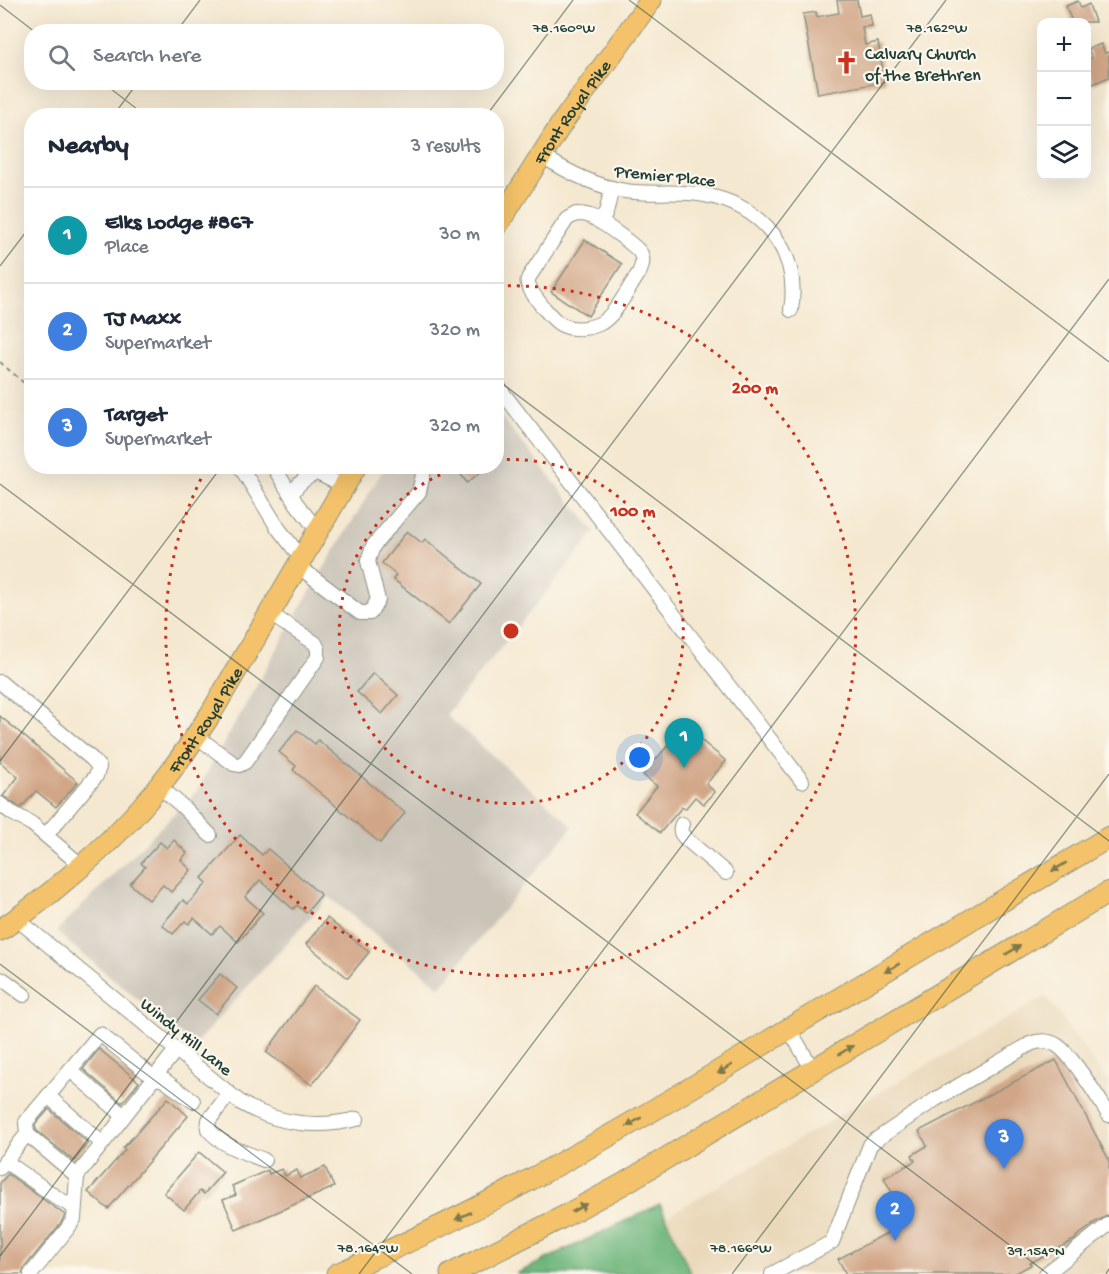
<!DOCTYPE html>
<html lang="en">
<head>
<meta charset="utf-8">
<style>
	body { margin:0; font-family:"Gochi Hand",sans-serif; background:#f6f6f7; color:#1f2937 }
	.controls { position:absolute; right:18px; top:18px; display:grid; overflow:hidden; border-radius:12px; box-shadow:0 6px 24px #0002 }
	.controls button { width:54px; height:54px; display:grid; place-items:center; padding:0; border:0; border-bottom:2px solid #e0e1e3; background:#fff; color:#1f2937; font:30px sans-serif }
	.you { position:absolute; left:640px; top:758px; width:21px; height:21px; margin:-15px; border:4px solid #fff; border-radius:50%; background:#1a73e8; box-shadow:0 0 0 9px #1a73e833 }
	.badge { display:grid; place-items:center; width:39px; height:39px; border-radius:50%; background:#c8321e; color:#fff; font-size:20px; font-weight:700 }
	.pin { position:absolute; translate:-50% -50px; filter:drop-shadow(0 2px 3px #0008) }
	.pin::after { content:''; position:absolute; top:32px; width:21px; height:18px; background:inherit; clip-path:polygon(0 0,100% 0,50% 100%) }
	.list { margin:0; padding:0; list-style:none }
	h2 { display:flex; justify-content:space-between; align-items:center; height:78px; margin:0; padding:0 24px; font-size:26px }
	h2 small { font-size:20px; font-weight:400; color:#747a83 }
	.list li { display:grid; grid-template-columns:39px 1fr auto; gap:18px; align-items:center; box-sizing:border-box; height:96px; padding:0 24px; border-top:2px solid #e0e1e3 }
	.list b { display:block; font-size:22px; white-space:nowrap }
	.list p { margin:0; font-size:20px; white-space:nowrap; color:#747a83 }
	.list em { font-size:20px; font-style:normal; color:#747a83 }
	.icon { flex:none; width:33px; height:33px; fill:none; stroke:currentColor; stroke-width:2; stroke-linecap:round; stroke-linejoin:round }
	.map { position:relative; flex:none; width:1109px; height:1274px; overflow:hidden }
	.search { position:absolute; background:#fff; box-shadow:0 6px 24px #0002; left:24px; top:24px; width:480px; height:66px; display:flex; align-items:center; gap:15px; box-sizing:border-box; padding:0 21px; border-radius:24px; color:#747a83; font-size:22px }
	.panel { position:absolute; background:#fff; box-shadow:0 6px 24px #0002; left:24px; top:108px; width:480px; height:366px; border-radius:24px }
	.map>svg:first-child { display:block }
	.built { fill:#ead8ba }
	.industrial { fill:#cac3b8 }
	.forest { fill:#6eb67b; stroke:#467a58; stroke-width:1.5 }
	.building { fill:#d1a687 }
	.lines { fill:none; stroke-linecap:round; stroke-linejoin:round }
	.minor-casing { stroke:#8a9282; stroke-width:16 }
	.highway-casing { stroke:#8a9282; stroke-width:23 }
	.path { stroke:#8a9282; stroke-width:2; stroke-dasharray:4.5 4.5; stroke-linecap:butt }
	.minor { stroke:#fff; stroke-width:14 }
	.highway { stroke:#f3c26a; stroke-width:21 }
	.oneway { fill:#7e794c }
	.ticks { fill:none; stroke:#1f3d34; stroke-width:1.5; stroke-opacity:0.45 }
	.ring { fill:none; stroke:#c8321e; stroke-width:3; stroke-dasharray:3 6 }
	.labels { text-anchor:middle; stroke-width:4.5; stroke-linejoin:round; paint-order:stroke }
	.poi-label { font-size:18px; fill:#1f3d34; stroke:#fbf7ec; text-anchor:start }
	.street-label { font-size:18px; fill:#1f3d34; stroke:#fbf7ec }
	.ticks-label { font-size:15px; text-anchor:middle; fill:#1f3d34; stroke:#fbf7ec; stroke-width:4.5; stroke-linejoin:round; paint-order:stroke }
	.centre { fill:#c8321e; stroke:#fbf7ec; stroke-width:3 }
	.ring-label { font-size:18px; text-anchor:middle; font-weight:bold; fill:#c8321e; stroke:#fbf7ec; stroke-width:4.5; stroke-linejoin:round; paint-order:stroke }
</style>
</head>
<body>
<div class="map">
<svg width="1109" height="1274" viewBox="0 0 1109 1274">
	<rect width="100%" height="100%" fill="#fbf7ec"/>
	<filter id="ink" filterUnits="userSpaceOnUse"><feTurbulence type="fractalNoise" baseFrequency=".0167" numOctaves="2"/><feDisplacementMap in="SourceGraphic" scale="12" xChannelSelector="R" yChannelSelector="G"/><feConvolveMatrix kernelMatrix="1 2 1 2 8 2 1 2 1" color-interpolation-filters="sRGB"/></filter>
	<filter id="wash" filterUnits="userSpaceOnUse"><feTurbulence type="fractalNoise" baseFrequency=".008" numOctaves="4" result="noise"/><feDisplacementMap in="SourceGraphic" scale="24" xChannelSelector="R" yChannelSelector="G"/><feGaussianBlur stdDeviation="1.35" result="paint"/><feColorMatrix in="noise" values="0 0 0 0 0 0 0 0 0 0 0 0 0 0 0 0 0 1.4 0 .05"/><feComposite in="paint" operator="in"/></filter>
	<g filter="url(#wash)">
		<rect width="100%" height="100%" fill="#f5e8d0"/>
		<polygon class="built" points="1046,996 1109,1084 1109,1274 685,1274 660,1220"/>
		<polygon class="industrial" points="497,412 595,532 446,715 573,826 440,987 329,897 194,1045 56,932 197,791 303,603 385,467 496,466"/>
		<polygon class="forest" points="660,1204 691,1274 516,1274"/>
		<g id="blocks">
			<g class="building">
				<polygon points="837,0 857,0 860,16 870,14 872,26 862,27 865,45 878,42 885,82 818,94 803,14 816,12 817,17 839,13"/>
				<polygon points="1078,1 1081,8 1089,4 1095,22 1072,22 1066,6"/>
				<polygon points="1101,44 1105,53 1109,52 1109,77 1093,84 1086,66 1086,60 1092,58 1088,49"/>
				<polygon points="585,240 622,264 588,316 551,292"/>
				<polygon points="455,466 488,466 467,483"/>
				<polygon points="407,531 422,543 425,539 481,584 449,624 393,579 396,575 382,563"/>
				<polygon points="373,673 398,695 382,714 357,692"/>
				<polygon points="0,716 78,782 56,807 36,791 21,808 3,796 18,777 0,762"/>
				<polygon points="684,726 726,761 706,784 715,792 704,804 695,797 685,809 682,807 660,833 635,813 657,786 643,775"/>
				<polygon points="297,730 315,744 318,740 405,813 380,843 293,770 296,766 279,752"/>
				<polygon points="240,835 262,855 268,849 321,895 306,913 297,905 293,909 260,880 245,897 263,913 238,942 220,926 212,934 194,918 189,924 185,921 173,934 162,925 183,900 188,904 207,883 202,878"/>
				<polygon points="174,840 187,853 181,860 191,870 171,892 163,885 149,900 130,884 145,867 141,863 160,842 167,848"/>
				<polygon points="327,918 369,952 348,978 306,944"/>
				<polygon points="220,974 237,988 216,1014 198,1000"/>
				<polygon points="314,986 360,1020 312,1085 266,1052"/>
				<polygon points="99,1049 139,1082 122,1103 83,1069"/>
				<polygon points="1056,1060 1109,1160 1109,1215 1092,1224 1093,1225 1076,1237 1076,1239 1030,1263 1031,1265 1014,1274 846,1274 838,1259 908,1222 884,1178 915,1161 912,1155 927,1146 919,1131"/>
				<polygon points="168,1098 188,1116 108,1209 88,1192 125,1150 123,1148"/>
				<polygon points="49,1109 88,1143 74,1161 36,1130 35,1125"/>
				<polygon points="199,1152 223,1172 204,1194 200,1191 184,1210 164,1193"/>
				<polygon points="325,1167 334,1187 236,1230 223,1200 236,1195 232,1186 268,1170 269,1174 282,1169 285,1176 297,1170 300,1178"/>
				<polygon points="8,1174 65,1215 61,1223 24,1268 22,1274 0,1274 0,1183"/>
			</g>
		</g>
	</g>
	<g filter="url(#ink)">
		<use href="#blocks" fill-opacity="0" stroke="#8a9282" stroke-width="1.5"/>
		<g class="lines">
			<defs>
				<g id="minor">
					<path d="M541,155C567,172 594,186 625,191C651,195 678,190 704,195C761,205 801,250 791,310"/>
					<path d="M576,214C581,214 585,214 590,216C599,220 637,246 641,254C644,261 642,267 639,273C629,287 615,317 599,324C587,329 573,330 562,325C553,321 532,295 529,286C527,281 527,282 529,277L567,219Z"/>
					<polyline points="600,222 606,213 612,188"/>
					<polyline points="496,384 802,781"/>
					<polyline points="240,466 278,528 302,559"/>
					<polyline points="273,466 296,503 318,531"/>
					<path d="M291,495C298,484 304,478 317,473L344,486"/>
					<polyline points="298,566 360,613 370,613 378,600 368,561 373,546 419,492 425,466"/>
					<polyline points="0,682 92,759 99,767 96,776 46,835"/>
					<polyline points="196,736 234,764 239,765 245,762 318,657 318,649 315,643 270,614"/>
					<polyline points="159,786 183,807 210,835"/>
					<polyline points="0,804 12,813 32,824 82,866"/>
					<path d="M682,824C679,831 681,834 686,839L726,873"/>
					<path d="M17,919L241,1103C277,1124 316,1129 357,1119"/>
					<polyline points="0,979 4,980 24,995"/>
					<polyline points="789,1029 813,1070"/>
					<polyline points="70,1070 124,1116"/>
					<path d="M229,1094L209,1120L208,1129C222,1146 244,1152 264,1160"/>
					<polyline points="27,1134 26,1122 48,1096"/>
					<polyline points="102,1143 48,1096 100,1034 154,1078 164,1080 193,1101"/>
					<polyline points="5,1161 59,1199 74,1207"/>
					<polyline points="0,1168 27,1134 77,1176"/>
					<polyline points="31,1274 68,1228 74,1219 77,1176 176,1050"/>
					<path d="M772,1274L832,1242L870,1145L874,1141L936,1099L1030,1044C1040,1040 1049,1040 1058,1046C1072,1055 1099,1099 1109,1115"/>
					<polyline points="1046,1274 1109,1224"/>
				</g>
				<g id="highway">
					<path id="s1" d="M496,227L564,120L651,0"/>
					<path id="s2" d="M0,930C25,914 47,896 69,877C102,849 133,820 159,786C178,763 194,739 210,715L356,466"/>
					<path d="M337,1274C495,1206 643,1118 790,1028C896,964 1003,901 1109,837"/>
					<polyline points="451,1274 561,1218 623,1184 1109,892"/>
				</g>
			</defs>
			<use href="#minor" class="minor-casing"/>
			<use href="#highway" class="highway-casing"/>
			<polyline class="path" points="0,362 32,390"/>
			<use href="#minor" class="minor"/>
			<use href="#highway" class="highway"/>
		</g>
		<defs><path id="oneway-solid" d="M-6-.8H1V-3.2L6.5 0L1 3.2V.8H-6Z" transform="scale(1.5)"/></defs>
		<g class="oneway">
			<use href="#oneway-solid" transform="translate(1059 867) rotate(149)"/>
			<use href="#oneway-solid" transform="translate(1013 950) rotate(-31)"/>
			<use href="#oneway-solid" transform="translate(892 968) rotate(149)"/>
			<use href="#oneway-solid" transform="translate(846 1050) rotate(-31)"/>
			<use href="#oneway-solid" transform="translate(725 1069) rotate(149)"/>
			<use href="#oneway-solid" transform="translate(634 1122) rotate(150)"/>
			<use href="#oneway-solid" transform="translate(579 1208) rotate(-29)"/>
			<use href="#oneway-solid" transform="translate(463 1216) rotate(154)"/>
		</g>
	</g>
	<path class="ticks" d="M629,0L1109,362M0,5L35,32M176,32L200,0M102,82L146,116M113,116L138,82M486,116L573,0M0,266L32,224M496,379L1109,841M0,484L1048,1274M0,761L222,466M0,964L412,1274M0,1256L946,0M359,1274L1109,279M732,1274L1109,774M1106,1274L1109,1269"/>
	<g class="ring">
		<path d="M498 460A172 172 0 1 1 461 467"/>
		<path d="M499 286A345 345 0 1 1 206 469"/>
	</g>
	<defs>
		<symbol id="church-bare" viewBox="-9 -9 18 18"><path d="M-1.2-6h2.4v3.5h3.3v2.4h-3.3V6h-2.4V-.1h-3.3v-2.4h3.3Z" fill="#c8321e" stroke="#fbf7ec" stroke-width="2.5" paint-order="stroke"/></symbol>
	</defs>
	<g fill-rule="evenodd">
		<use href="#church-bare" x="830" y="46" width="33" height="33"/>
	</g>
	<g class="labels">
		<g class="poi-label">
			<text x="865" y="59">Calvary Church<tspan x="865" dy="21">of the Brethren</tspan></text>
		</g>
		<g class="street-label">
			<text dy="6" stroke="none"><textPath href="#s1" startOffset="138">Front Royal Pike</textPath></text>
			<text transform="translate(665 175) rotate(6)" y="6">Premier Place</text>
			<text dy="6" stroke="none"><textPath href="#s2" startOffset="296">Front Royal Pike</textPath></text>
			<text transform="translate(187 1036) rotate(39)" y="6">Windy Hill Lane</text>
		</g>
	</g>
	<g class="ticks-label">
		<text x="564" y="32">78.160°W</text>
		<text x="937" y="32">78.162°W</text>
		<text x="368" y="1252">78.164°W</text>
		<text x="741" y="1252">78.166°W</text>
		<text x="1036" y="1255">39.154°N</text>
	</g>
	<circle cx="511" cy="631" r="9" class="centre"/>
	<g class="ring-label">
		<text x="755" y="393">200 m</text>
		<text x="633" y="516">100 m</text>
	</g>
</svg>
<div class="controls">
<button>+</button>
<button>−</button>
<button><svg class="icon" aria-label="layers" viewBox="0 0 24 24"><path d="M12 4l9 5-9 5-9-5zM3 14l9 5 9-5"/></svg></button>
</div>
<div class="you"></div>
<div class="pin badge" style="left:684px;top:768px;background:#0f9aa8">1</div>
<div class="pin badge" style="left:895px;top:1241px;background:#3f7fe0">2</div>
<div class="pin badge" style="left:1004px;top:1169px;background:#3f7fe0">3</div>
<div class="search"><svg class="icon" aria-label="search" viewBox="0 0 24 24"><circle cx="10" cy="10" r="6"/><path d="M15 15l6 6"/></svg>Search here</div>
<section class="panel">
<h2>Nearby<small>3 results</small></h2>
<ul class="list">
<li><span class="badge" style="background:#0f9aa8">1</span><div><b>Elks Lodge #867</b><p>Place</p></div><em>30 m</em></li>
<li><span class="badge" style="background:#3f7fe0">2</span><div><b>TJ Maxx</b><p>Supermarket</p></div><em>320 m</em></li>
<li><span class="badge" style="background:#3f7fe0">3</span><div><b>Target</b><p>Supermarket</p></div><em>320 m</em></li>
</ul>
</section>
</div>
</body>
</html>
